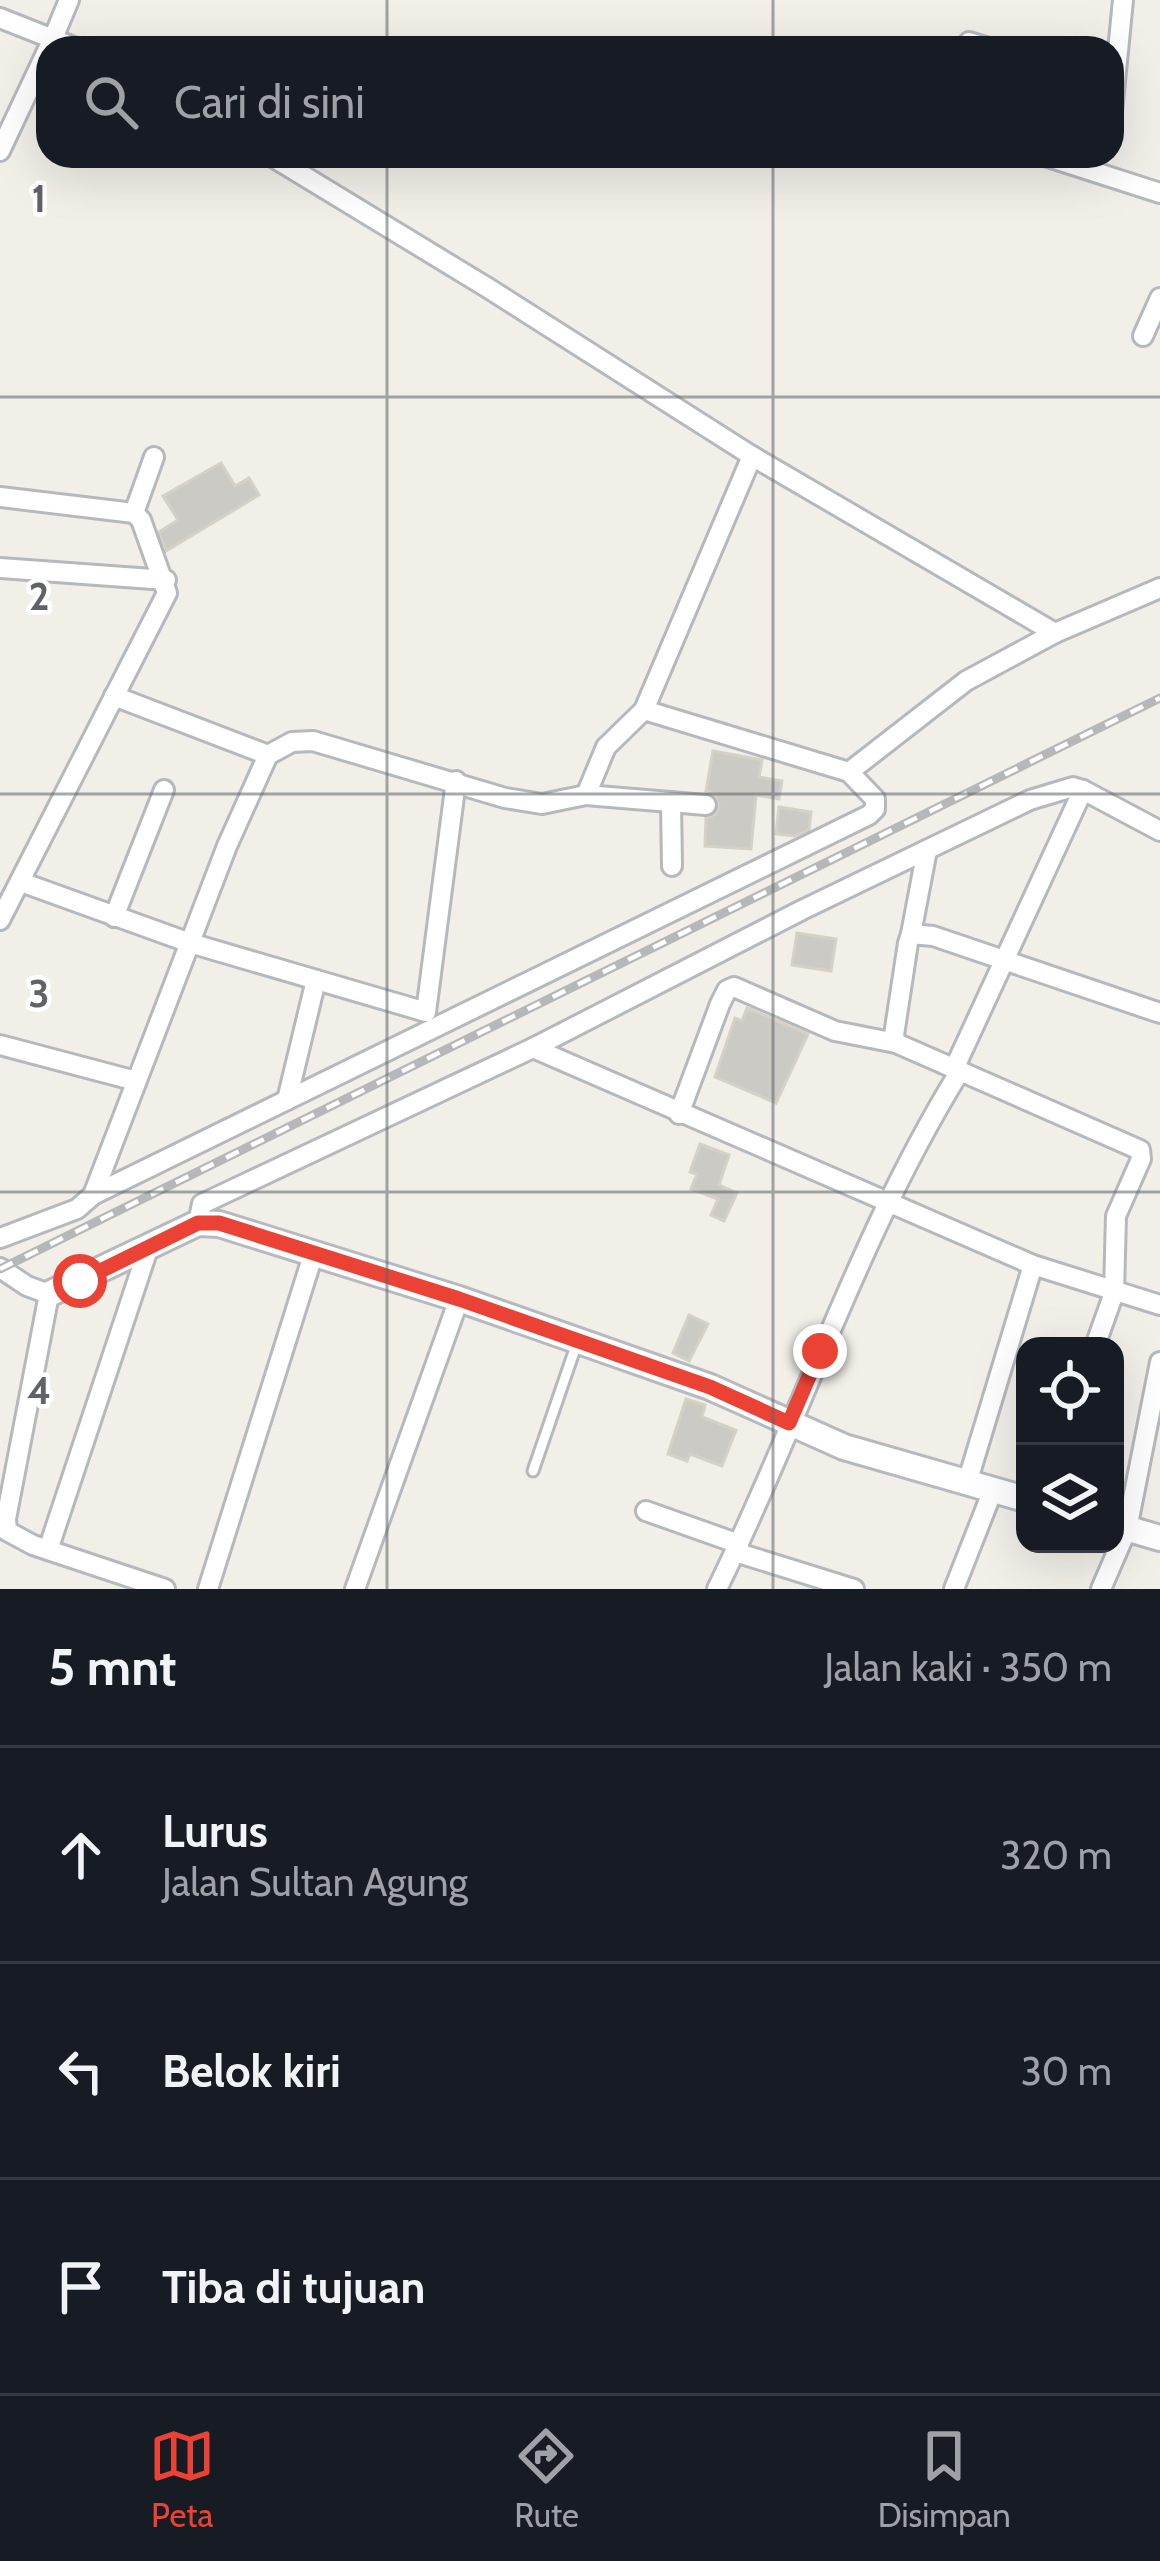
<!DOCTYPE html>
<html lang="id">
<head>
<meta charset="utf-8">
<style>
	body { margin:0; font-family:Cabin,sans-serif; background:#242831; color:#f1f3f6 }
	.controls { position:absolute; right:36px; bottom:36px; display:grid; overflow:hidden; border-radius:24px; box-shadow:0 12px 48px #0002 }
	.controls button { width:108px; height:108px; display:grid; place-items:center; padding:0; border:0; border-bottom:3px solid #363941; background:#171b24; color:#f1f3f6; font:60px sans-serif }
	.stop { position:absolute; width:36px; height:36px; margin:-27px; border:9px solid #ea4335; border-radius:50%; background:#fff }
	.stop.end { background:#ea4335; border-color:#fff; box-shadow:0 3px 12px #0008 }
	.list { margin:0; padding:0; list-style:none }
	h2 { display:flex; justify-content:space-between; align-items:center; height:156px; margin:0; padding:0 48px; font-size:51px }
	h2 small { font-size:39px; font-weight:400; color:#9ea1a6 }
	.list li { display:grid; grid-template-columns:78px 1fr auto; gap:36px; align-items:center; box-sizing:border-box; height:216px; padding:0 48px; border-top:3px solid #363941 }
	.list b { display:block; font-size:45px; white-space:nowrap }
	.list p { margin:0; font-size:39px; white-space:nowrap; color:#9ea1a6 }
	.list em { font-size:39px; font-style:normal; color:#9ea1a6 }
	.icon { flex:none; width:66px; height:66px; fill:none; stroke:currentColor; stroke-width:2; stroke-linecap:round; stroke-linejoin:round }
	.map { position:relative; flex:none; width:1160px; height:1589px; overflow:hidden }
	.search { position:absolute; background:#171b24; box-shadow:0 12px 48px #0002; left:36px; right:36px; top:36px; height:132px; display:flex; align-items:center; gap:30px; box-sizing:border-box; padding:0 42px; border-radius:36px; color:#9ea1a6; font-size:45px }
	.sheet { height:804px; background:#171b24 }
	nav { display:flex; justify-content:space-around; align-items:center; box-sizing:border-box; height:168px; border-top:3px solid #363941; background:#171b24; font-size:33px; color:#9ea1a6 }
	nav a { display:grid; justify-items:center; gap:6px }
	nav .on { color:#ea4335 }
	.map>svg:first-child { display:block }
	.building { fill:#cccac5; stroke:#d6d1c6; stroke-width:3 }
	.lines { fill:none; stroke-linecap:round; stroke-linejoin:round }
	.lane-casing { stroke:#b5b8bc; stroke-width:15 }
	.street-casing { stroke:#b5b8bc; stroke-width:24 }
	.secondary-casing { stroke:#b6babf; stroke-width:30 }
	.lane { stroke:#fff; stroke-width:9 }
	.street { stroke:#fff; stroke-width:18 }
	.secondary { stroke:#fff; stroke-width:24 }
	.rail-casing { stroke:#b6b7b8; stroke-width:9 }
	.rail { stroke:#fff; stroke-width:4.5; stroke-dasharray:14; stroke-linecap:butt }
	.route { stroke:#ea4335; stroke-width:15 }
	.grid { fill:none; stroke:#5f6368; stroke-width:3; stroke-opacity:0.55 }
	.grid-label { font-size:39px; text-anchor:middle; font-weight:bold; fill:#5f6368; stroke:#fff; stroke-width:9; stroke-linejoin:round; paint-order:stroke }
</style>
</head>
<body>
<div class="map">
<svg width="1160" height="1589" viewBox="0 0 1160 1589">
	<rect width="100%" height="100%" fill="#f1efe8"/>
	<g class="building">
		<polygon points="221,463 235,486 249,478 259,495 166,551 159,532 178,520 163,496"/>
		<polygon points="713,751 762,760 759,777 782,781 779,799 756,795 751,849 705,846 706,818 716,814 719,805 715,795 706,791"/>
		<polygon points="779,807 811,812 809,830 795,836 776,834"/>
		<polygon points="797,933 836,939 831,971 792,965"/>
		<polygon points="747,1008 808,1034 776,1103 715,1077 735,1018 742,1021"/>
		<polygon points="700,1144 729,1155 719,1185 737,1193 724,1221 711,1215 718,1199 691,1189 697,1174 690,1172"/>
		<polygon points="689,1315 708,1324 689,1361 673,1353"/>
		<polygon points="686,1399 705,1405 702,1417 736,1430 722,1466 690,1454 687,1461 668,1454"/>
	</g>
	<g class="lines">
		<defs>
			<polyline id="lane" points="533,1471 577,1343"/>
			<g id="street">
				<polyline points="0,18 76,48"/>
				<polyline points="969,42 989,48"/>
				<polyline points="49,48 69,0"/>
				<polyline points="1112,112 1123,0"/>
				<polyline points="0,151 48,49"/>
				<polyline points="271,156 488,288 752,456 1055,633 1160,588"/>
				<polyline points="1045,156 1160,193"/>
				<polyline points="1143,336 1160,298"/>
				<polyline points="0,497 134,513 141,520 167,593 0,920"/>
				<polyline points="134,513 154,457"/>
				<polyline points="0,568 166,580"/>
				<polyline points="114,696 268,755"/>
				<polyline points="644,710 849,772 966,681 1055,633"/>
				<polyline points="586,795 706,805"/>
				<polyline points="671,802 672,866"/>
				<polyline points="21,882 190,943 426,1012 456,781"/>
				<polyline points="114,917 164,790"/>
				<polyline points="911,934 927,850"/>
				<polyline points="0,1045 136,1081"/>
				<polyline points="533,1048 1033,1265 1160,1305"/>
				<polyline points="954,1069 1083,790 1160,831"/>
				<polyline points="287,1100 316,980"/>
				<polyline points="679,1114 720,1004 727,990 734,987 835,1031 896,1043"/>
				<polyline points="93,1195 227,846 268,755 292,742 313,741 505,798 542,804 586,795 606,747 644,710 752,456"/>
				<polyline points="198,1223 202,1204 533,1048 802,910 1030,800 1073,787 1083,790"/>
				<polyline points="0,1238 77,1209 93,1195 869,815 875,809 875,799 849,772"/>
				<polyline points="0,1268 27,1286 49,1294 6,1519 7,1531 33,1545 165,1589"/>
				<polyline points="1095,1346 1114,1293 1116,1216 1141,1159 1140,1150 896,1043 894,1035 908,943 911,934 933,936 1160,1013"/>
				<polyline points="967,1483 1033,1265"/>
				<polyline points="646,1511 739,1544"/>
				<polyline points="48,1550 149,1246"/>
				<polyline points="735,1552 854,1589"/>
				<polyline points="208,1589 314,1252"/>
				<polyline points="355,1589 459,1299"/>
				<path d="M717,1589C801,1418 859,1234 960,1071"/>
				<polyline points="954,1589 993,1490"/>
				<polyline points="1101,1589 1127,1529 1160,1362"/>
			</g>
			<g id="secondary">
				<polyline points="49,1294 198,1223 219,1224 459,1299 710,1387 844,1447 1025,1499"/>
				<polyline points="1115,1525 1160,1538"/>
			</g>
		</defs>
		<use href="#lane" class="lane-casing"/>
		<use href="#street" class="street-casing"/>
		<use href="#secondary" class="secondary-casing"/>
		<use href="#lane" class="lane"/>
		<use href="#street" class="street"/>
		<use href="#secondary" class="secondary"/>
		<defs>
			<polyline id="rail" points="0,1269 1160,698"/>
		</defs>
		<use href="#rail" class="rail-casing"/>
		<use href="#rail" class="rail"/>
	</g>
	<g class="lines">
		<polyline class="route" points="80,1281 198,1223 219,1223 459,1299 710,1387 789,1423 820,1351"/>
	</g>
	<path class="grid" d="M387,0V48M773,0V48M387,156V1589M773,156V1589M0,397H1160M0,794H1160M0,1192H1160"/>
	<g class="grid-label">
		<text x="39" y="212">1</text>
		<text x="39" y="610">2</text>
		<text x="39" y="1007">3</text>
		<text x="39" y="1404">4</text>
	</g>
</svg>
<div class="controls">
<button><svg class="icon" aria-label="locate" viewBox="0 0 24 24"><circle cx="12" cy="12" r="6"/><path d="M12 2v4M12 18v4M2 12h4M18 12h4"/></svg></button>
<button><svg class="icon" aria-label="layers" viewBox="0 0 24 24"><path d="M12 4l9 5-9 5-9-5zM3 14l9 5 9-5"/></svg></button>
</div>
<div class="stop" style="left:80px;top:1281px"></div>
<div class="stop end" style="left:820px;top:1351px"></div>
<div class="search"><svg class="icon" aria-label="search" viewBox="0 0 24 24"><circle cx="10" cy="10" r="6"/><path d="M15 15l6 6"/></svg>Cari di sini</div>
</div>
<section class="sheet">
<h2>5 mnt<small>Jalan kaki · 350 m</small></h2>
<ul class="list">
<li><svg class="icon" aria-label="ahead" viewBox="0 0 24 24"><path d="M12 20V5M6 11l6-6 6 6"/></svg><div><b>Lurus</b><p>Jalan Sultan Agung</p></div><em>320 m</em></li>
<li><svg class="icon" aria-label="left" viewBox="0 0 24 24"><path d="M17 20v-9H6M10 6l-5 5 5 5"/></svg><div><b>Belok kiri</b></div><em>30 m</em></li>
<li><svg class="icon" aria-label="arrive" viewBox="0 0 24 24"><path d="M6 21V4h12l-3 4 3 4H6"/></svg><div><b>Tiba di tujuan</b></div></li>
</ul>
</section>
<nav>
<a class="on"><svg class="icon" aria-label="map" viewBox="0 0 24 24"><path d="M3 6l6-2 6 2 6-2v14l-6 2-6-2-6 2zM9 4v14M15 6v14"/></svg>Peta</a>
<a><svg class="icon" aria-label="directions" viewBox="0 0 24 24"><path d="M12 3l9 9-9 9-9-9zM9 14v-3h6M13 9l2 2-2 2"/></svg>Rute</a>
<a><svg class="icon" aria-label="saved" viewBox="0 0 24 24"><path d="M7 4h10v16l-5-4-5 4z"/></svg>Disimpan</a>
</nav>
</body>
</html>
